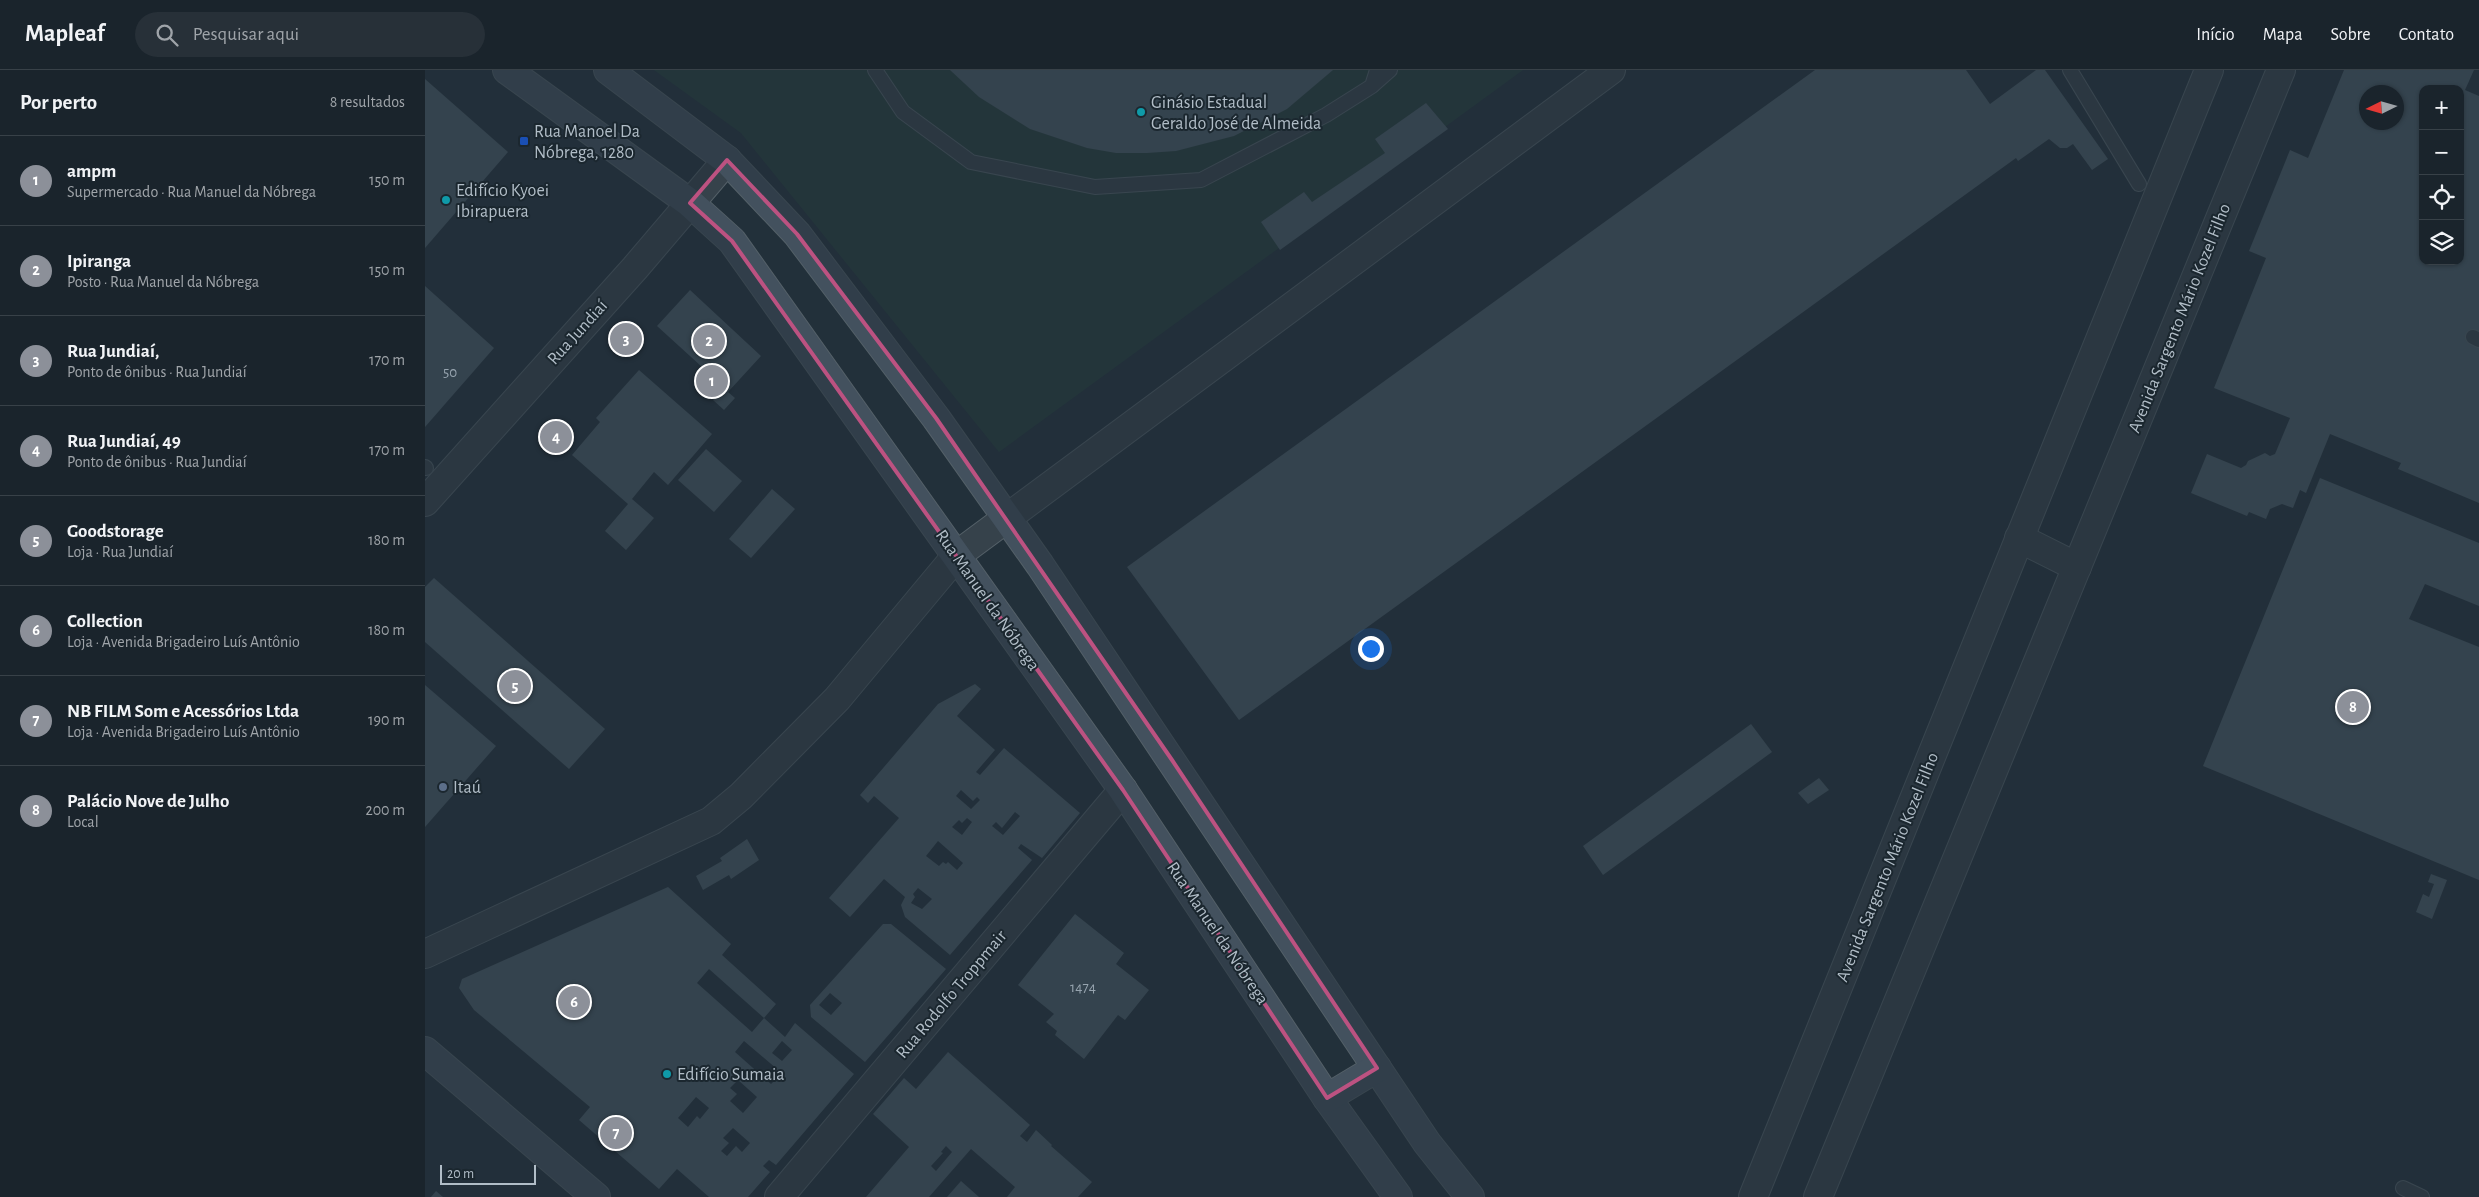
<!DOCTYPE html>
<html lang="pt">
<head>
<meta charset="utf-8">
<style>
	body { margin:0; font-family:"Alegreya Sans",sans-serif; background:#273038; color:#f1f3f6 }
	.controls { position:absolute; right:15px; top:15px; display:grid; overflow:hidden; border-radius:10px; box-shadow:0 1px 4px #0004 }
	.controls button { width:45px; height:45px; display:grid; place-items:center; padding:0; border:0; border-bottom:1px solid #384148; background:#1a242c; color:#f1f3f6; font:25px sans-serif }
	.compass { position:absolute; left:1934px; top:15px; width:45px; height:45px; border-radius:50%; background:#1a242c; box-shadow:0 1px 4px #0004; rotate:265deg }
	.scale { position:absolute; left:15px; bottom:12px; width:96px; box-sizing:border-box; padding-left:5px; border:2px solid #b1bdc7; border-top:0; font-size:14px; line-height:18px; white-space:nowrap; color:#b1bdc7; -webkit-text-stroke:4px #1b272f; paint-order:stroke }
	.you { position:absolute; left:945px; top:578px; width:18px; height:18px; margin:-12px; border:4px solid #fff; border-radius:50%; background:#1a73e8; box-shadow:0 0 0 8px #1a73e833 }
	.badge { display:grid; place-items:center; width:32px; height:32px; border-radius:50%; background:#8c9099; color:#fff; font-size:16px; font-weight:700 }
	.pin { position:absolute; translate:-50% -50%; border:2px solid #fff; box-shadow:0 1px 5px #0006 }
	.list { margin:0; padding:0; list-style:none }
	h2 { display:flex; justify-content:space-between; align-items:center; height:65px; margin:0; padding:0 20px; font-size:21px }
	h2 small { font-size:16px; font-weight:400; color:#9fa4a9 }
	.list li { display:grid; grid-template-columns:32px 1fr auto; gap:15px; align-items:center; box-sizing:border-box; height:90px; padding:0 20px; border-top:1px solid #384148 }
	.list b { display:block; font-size:19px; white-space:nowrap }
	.list p { margin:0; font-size:16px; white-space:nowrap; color:#9fa4a9 }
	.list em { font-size:16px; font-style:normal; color:#9fa4a9 }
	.icon { flex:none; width:28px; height:28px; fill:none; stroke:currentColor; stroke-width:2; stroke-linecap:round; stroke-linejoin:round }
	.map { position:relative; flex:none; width:2054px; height:1127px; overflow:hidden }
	header { display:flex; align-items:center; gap:30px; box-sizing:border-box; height:70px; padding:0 25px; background:#1a242c; border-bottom:1px solid #384148 }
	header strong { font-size:24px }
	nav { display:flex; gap:28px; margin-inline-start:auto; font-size:18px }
	.search { width:350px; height:45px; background:#273038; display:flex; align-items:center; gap:12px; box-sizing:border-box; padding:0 18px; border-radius:28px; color:#9fa4a9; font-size:19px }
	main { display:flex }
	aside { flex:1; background:#1a242c }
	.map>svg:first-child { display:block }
	.green { fill:#253d3b }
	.building { fill:#4a5b66; fill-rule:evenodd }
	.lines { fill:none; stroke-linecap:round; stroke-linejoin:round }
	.lane-casing { stroke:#546068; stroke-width:16 }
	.street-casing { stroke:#546068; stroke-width:30 }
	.secondary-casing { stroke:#546068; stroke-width:30 }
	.lane { stroke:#36424b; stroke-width:14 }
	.street { stroke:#36424b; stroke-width:28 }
	.secondary { stroke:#43515e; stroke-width:28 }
	.marked { fill:none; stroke:#bc5281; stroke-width:4; stroke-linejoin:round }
	.culture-dot { fill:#0f9aa8; stroke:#1b272f; stroke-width:2 }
	.transit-dot { fill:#1a4fb4; stroke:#1b272f; stroke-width:2 }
	.service-dot { fill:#5c6f8a; stroke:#1b272f; stroke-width:2 }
	.labels { text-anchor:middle; stroke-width:4; stroke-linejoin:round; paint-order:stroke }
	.number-label { font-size:15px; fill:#97a4af }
	.poi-label { font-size:18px; fill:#b1bdc7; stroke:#1b272f; text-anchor:start }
	.street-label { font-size:18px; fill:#b1bdc7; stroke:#1b272f }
</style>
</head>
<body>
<header>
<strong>Mapleaf</strong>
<div class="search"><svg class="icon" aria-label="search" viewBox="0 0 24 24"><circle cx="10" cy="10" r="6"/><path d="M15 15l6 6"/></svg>Pesquisar aqui</div>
<nav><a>Início</a><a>Mapa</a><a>Sobre</a><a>Contato</a></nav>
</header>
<main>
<aside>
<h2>Por perto<small>8 resultados</small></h2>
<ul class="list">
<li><span class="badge">1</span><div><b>ampm</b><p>Supermercado · Rua Manuel da Nóbrega</p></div><em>150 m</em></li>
<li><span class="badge">2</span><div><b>Ipiranga</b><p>Posto · Rua Manuel da Nóbrega</p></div><em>150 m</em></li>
<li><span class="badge">3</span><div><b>Rua Jundiaí,</b><p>Ponto de ônibus · Rua Jundiaí</p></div><em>170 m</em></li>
<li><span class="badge">4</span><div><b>Rua Jundiaí, 49</b><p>Ponto de ônibus · Rua Jundiaí</p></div><em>170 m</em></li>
<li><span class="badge">5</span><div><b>Goodstorage</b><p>Loja · Rua Jundiaí</p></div><em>180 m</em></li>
<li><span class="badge">6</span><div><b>Collection</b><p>Loja · Avenida Brigadeiro Luís Antônio</p></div><em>180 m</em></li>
<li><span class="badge">7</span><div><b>NB FILM Som e Acessórios Ltda</b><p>Loja · Avenida Brigadeiro Luís Antônio</p></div><em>190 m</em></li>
<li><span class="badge">8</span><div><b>Palácio Nove de Julho</b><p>Local</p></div><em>200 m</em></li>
</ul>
</aside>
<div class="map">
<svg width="2054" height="1127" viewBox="0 0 2054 1127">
	<rect width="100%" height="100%" fill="#22303a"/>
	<polygon class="green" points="229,0 1098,0 574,382 316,63"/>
	<g class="building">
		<polygon points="525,0 908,0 862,39 809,66 751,81 722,83 691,83 662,78 605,59 554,27"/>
		<polygon points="1390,0 1541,0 1565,34 1611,0 1620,0 1683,89 1667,100 1648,74 1642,78 1635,78 1624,69 1593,91 1591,88 814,650 702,497"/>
		<path d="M1919,0H2049L2040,20L2054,26V433L1973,399L1976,393L1905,364L1881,423L1875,420L1868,438L1857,434L1845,439L1841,449L1824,442L1822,446L1766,423L1782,384L1816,398L1821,395L1823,391L1840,383L1845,386L1850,384L1865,348L1789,318L1841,188L1824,181L1865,80L1883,88ZM1998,19H2035V191H1998ZM1942,22H1972V52H1942Z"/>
		<polygon points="0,9 83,82 0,178"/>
		<polygon points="1001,33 1023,59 855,180 836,152 879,122 887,132 960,83 950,69"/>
		<polygon points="0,216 69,278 0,357"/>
		<polygon points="265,220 336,286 303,322 310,328 299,340 288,330 299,317 232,256"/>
		<polygon points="214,300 287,364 243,415 229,402 207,429 229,448 201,480 180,461 203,434 147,385 175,352 171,348"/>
		<polygon points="281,379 317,411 289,442 253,410"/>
		<polygon points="1895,408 2054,473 2054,536 2000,514 1984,549 2054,577 2054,810 1778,696"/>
		<polygon points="347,419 370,439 326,488 304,469"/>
		<polygon points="9,508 180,659 144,699 0,572 0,517"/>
		<path d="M550,614L556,619L532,646L570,680L551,702L555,705L579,678L655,743L617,788L596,774L593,778L607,790L525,885L480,847L476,835L480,827L459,809L425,847L404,828L474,748L449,726L443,733L435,725L513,634ZM536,720L548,731L552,727L555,730L546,739L531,726ZM590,742L595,746L578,765L567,756L571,752L577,758ZM542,748L547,752L537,765L527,757L534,750L537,753ZM513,771L538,793L532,800L523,792L521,794L518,792L514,796L501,786ZM493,818L507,829L497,839L486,833L490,827L488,824Z"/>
		<polygon points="0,615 71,676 0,757"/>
		<polygon points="1326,654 1347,682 1178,805 1158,776"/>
		<polygon points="1394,708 1404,720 1383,734 1373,723"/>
		<polygon points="322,769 334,790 306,809 304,805 278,820 271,806 297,791 295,788"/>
		<polygon points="2006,804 2022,810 2007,849 1991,842 1998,824 2004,827 2009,814 2003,812"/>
		<path d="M243,817L306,874L297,885L351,934L339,948L284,899L272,913L327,962L339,948L360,967L370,953L429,1004L351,1095L344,1090L338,1096L345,1102L323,1127H284L252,1099L234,1119L154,1050L165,1037L49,940L34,918L37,909ZM319,971L352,999L348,1003L353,1007L346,1014L310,982ZM357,971L367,980L357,991L347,983ZM313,1010L332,1027L318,1043L305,1031L312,1024L305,1018ZM271,1027L284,1038L275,1049L272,1046L263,1057L253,1048ZM308,1058L325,1073L317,1082L311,1076L302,1086L296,1081L304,1073L298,1068Z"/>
		<polygon points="650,844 699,883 691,894 724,920 700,950 693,945 659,989 630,965 632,961 621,952 629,944 593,915"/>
		<path d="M458,854H466L521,899L440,992L386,947L385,935ZM405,923L417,933L406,945L394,935Z"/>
		<path d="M523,982L605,1055L595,1066L602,1072L611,1060L627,1075L626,1076L667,1112L653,1127H582L590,1117L546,1079L504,1127H441L484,1077L448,1044L479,1008L491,1019ZM521,1076L527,1082L511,1101L506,1096L518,1083L516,1082Z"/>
		<polygon points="536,1111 554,1127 522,1127"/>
		<polygon points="11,1121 18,1127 6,1127"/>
	</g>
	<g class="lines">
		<defs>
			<g id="lane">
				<polyline points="450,0 478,42 546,92 670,117 776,110 901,45 947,16 952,0"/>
				<polyline points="1645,0 1714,114"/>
				<polyline points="948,15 965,0"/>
				<polyline points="2048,267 2054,270"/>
				<polyline points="0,397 1,398"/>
				<polyline points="1978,1118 1997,1127"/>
			</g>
			<g id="street">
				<polyline points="0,432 210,198 302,90"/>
				<polyline points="1594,468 1652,497"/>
				<polyline points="0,884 286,751 316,726 412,629 532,485 1186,0"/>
				<polyline points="354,1127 698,720"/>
				<polyline points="1328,1127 1784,0"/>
				<polyline points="1393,1127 1856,0"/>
			</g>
			<g id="secondary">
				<polyline points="82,0 265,133 307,171 698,720 902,1028 973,1127"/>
				<polyline points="183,0 302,90 372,164 511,348 615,495 1002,1073 1045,1127"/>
				<polyline points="0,981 171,1127"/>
				<polyline points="902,1028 952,998"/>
			</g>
		</defs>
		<use href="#lane" class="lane-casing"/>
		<use href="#street" class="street-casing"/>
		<use href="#secondary" class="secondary-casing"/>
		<use href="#lane" class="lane"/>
		<use href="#street" class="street"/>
		<use href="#secondary" class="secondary"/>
	</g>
	<path d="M0 0H2054V1127H0ZM302,90L372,164L511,348L747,690L952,998L902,1028L698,720L307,171L265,133Z" fill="#22303a" fill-opacity=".55" fill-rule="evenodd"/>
	<path class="marked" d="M302,90L372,164L511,348L747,690L952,998L902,1028L698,720L307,171L265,133Z"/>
	<g class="culture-dot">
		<circle cx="716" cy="42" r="5"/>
		<circle cx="21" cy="130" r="5"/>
		<circle cx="242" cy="1004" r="5"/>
	</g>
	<rect class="transit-dot" x="94" y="66" width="10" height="10" rx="2.5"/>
	<circle class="service-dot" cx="18" cy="717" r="5"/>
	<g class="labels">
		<g class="number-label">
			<text x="25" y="307">50</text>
			<text x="658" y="922">1474</text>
		</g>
		<g class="poi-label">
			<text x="726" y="38">Ginásio Estadual<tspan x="726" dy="21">Geraldo José de Almeida</tspan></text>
			<text x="109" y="67">Rua Manoel Da<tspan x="109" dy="21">Nóbrega, 1280</tspan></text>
			<text x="31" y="126">Edifício Kyoei<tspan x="31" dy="21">Ibirapuera</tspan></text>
			<text x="28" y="723">Itaú</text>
			<text x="252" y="1010">Edifício Sumaia</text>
		</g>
		<g class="street-label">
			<text transform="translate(1754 248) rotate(-68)" y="6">Avenida Sargento Mário Kozel Filho</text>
			<text transform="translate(152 262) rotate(-48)" y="6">Rua Jundiaí</text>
			<text transform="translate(563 530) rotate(55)" y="6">Rua Manuel da Nóbrega</text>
			<text transform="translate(1462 797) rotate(-68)" y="6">Avenida Sargento Mário Kozel Filho</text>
			<text transform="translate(793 863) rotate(56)" y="6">Rua Manuel da Nóbrega</text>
			<text transform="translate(526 924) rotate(-50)" y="6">Rua Rodolfo Troppmair</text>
		</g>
	</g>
</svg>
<div class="controls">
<button>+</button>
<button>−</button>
<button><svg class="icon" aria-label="locate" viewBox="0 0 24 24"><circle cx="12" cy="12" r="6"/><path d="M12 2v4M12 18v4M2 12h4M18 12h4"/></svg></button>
<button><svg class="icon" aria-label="layers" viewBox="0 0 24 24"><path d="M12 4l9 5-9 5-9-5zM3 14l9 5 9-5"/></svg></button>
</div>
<svg class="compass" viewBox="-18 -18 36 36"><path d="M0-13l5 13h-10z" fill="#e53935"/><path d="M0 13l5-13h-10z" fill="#9fa4a9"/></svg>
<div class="scale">20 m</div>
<div class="you"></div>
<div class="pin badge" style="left:287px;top:311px">1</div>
<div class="pin badge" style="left:284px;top:271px">2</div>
<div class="pin badge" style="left:201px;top:269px">3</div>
<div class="pin badge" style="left:131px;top:367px">4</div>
<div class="pin badge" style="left:90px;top:616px">5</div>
<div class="pin badge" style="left:149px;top:932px">6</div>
<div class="pin badge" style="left:191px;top:1063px">7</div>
<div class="pin badge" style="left:1928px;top:637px">8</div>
</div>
</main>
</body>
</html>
